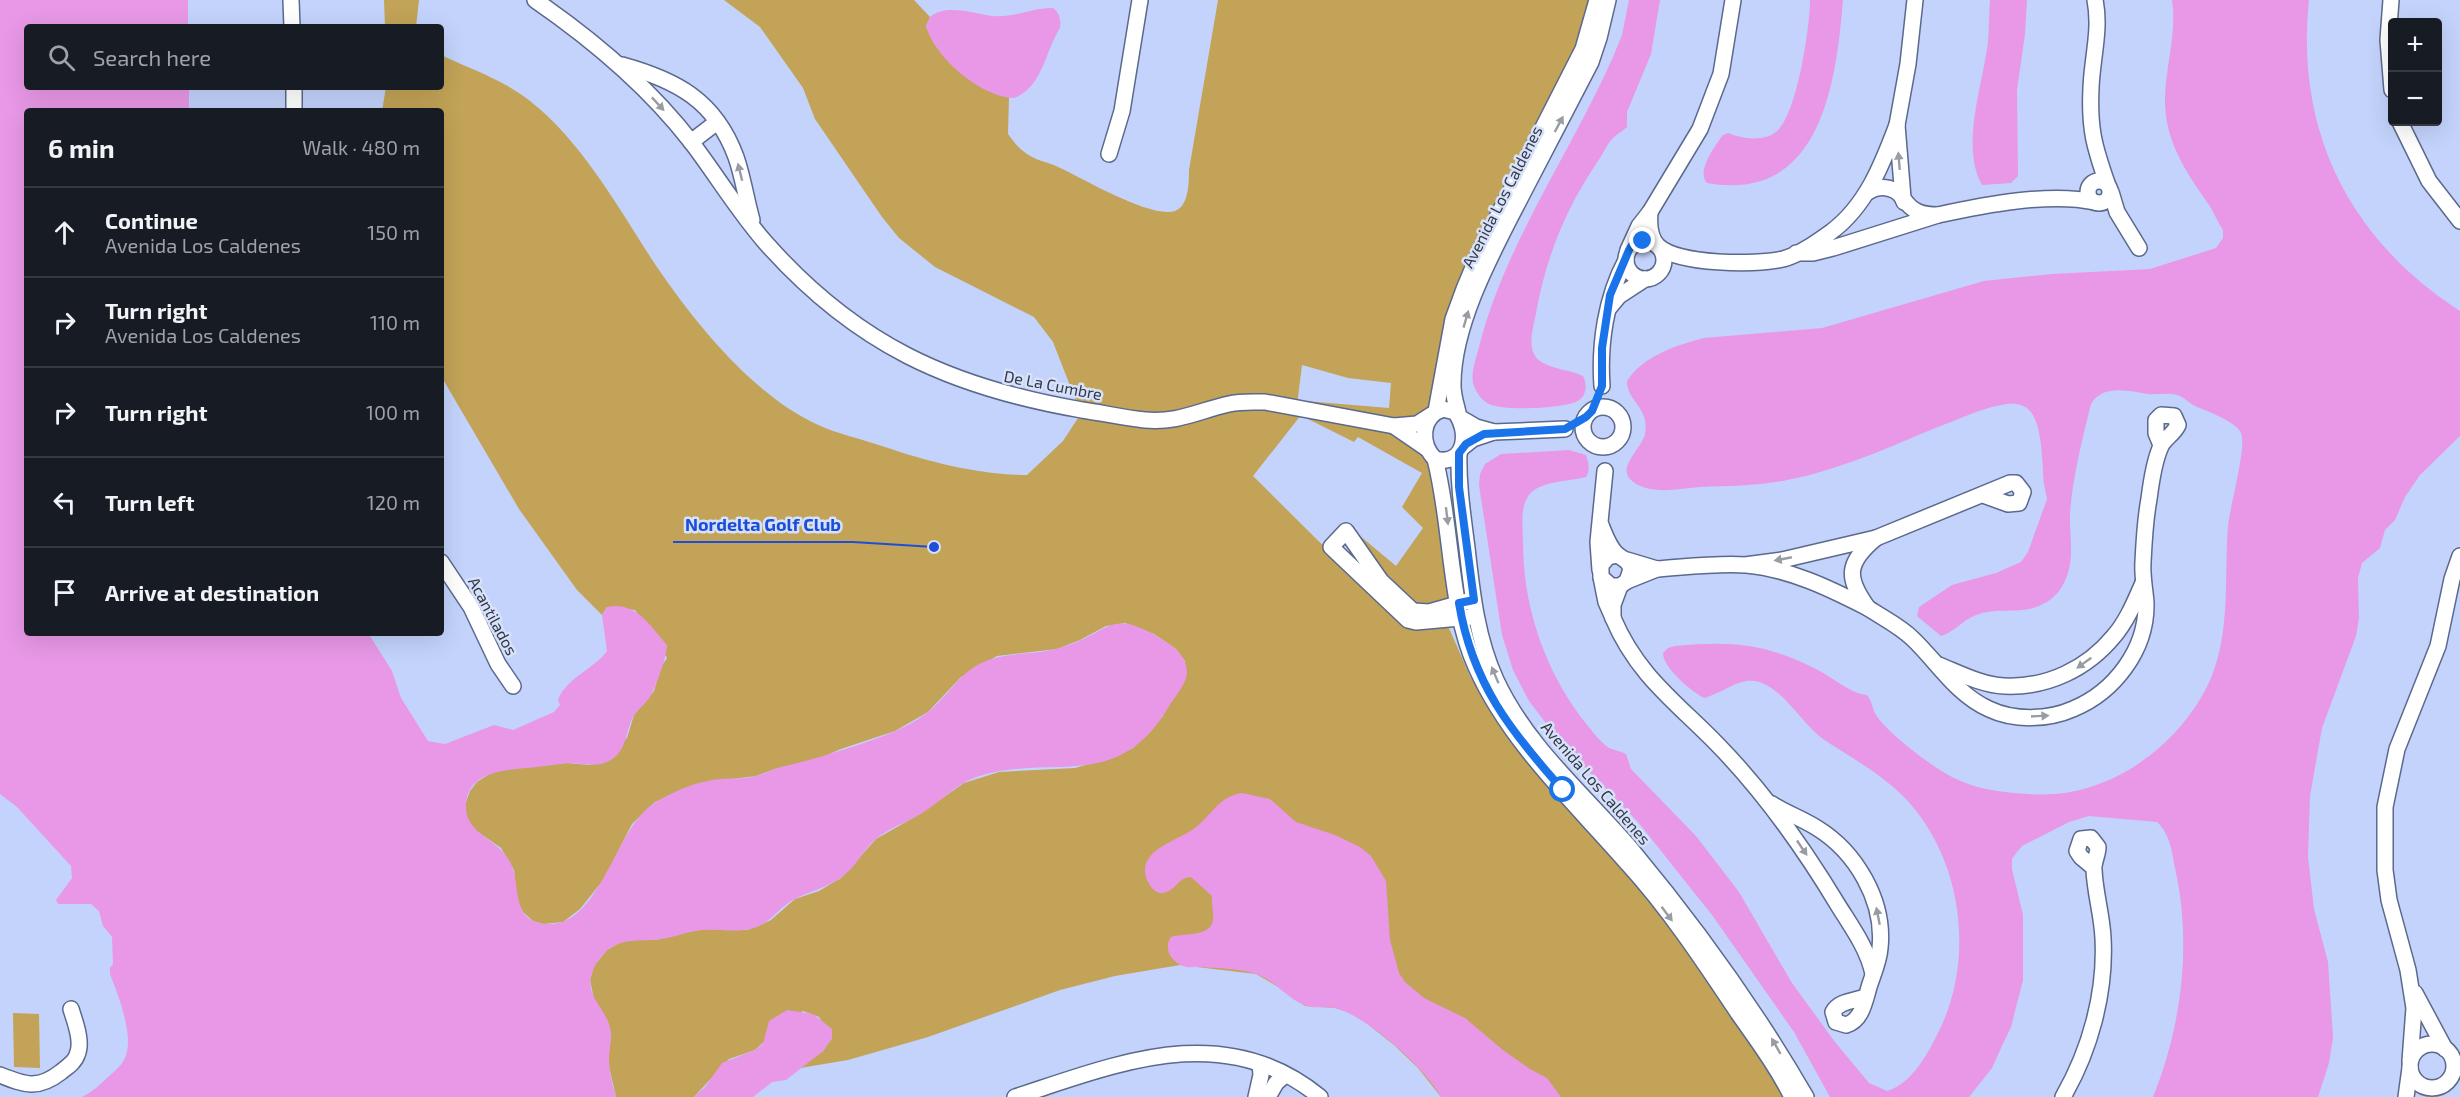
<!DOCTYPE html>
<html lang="en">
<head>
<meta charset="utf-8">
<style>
	body { margin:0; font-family:"Exo 2",sans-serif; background:#20242c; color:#f1f3f6 }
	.controls { position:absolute; right:18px; top:18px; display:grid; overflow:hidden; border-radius:6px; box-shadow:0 6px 24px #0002 }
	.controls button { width:54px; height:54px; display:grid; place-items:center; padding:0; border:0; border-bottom:2px solid #363941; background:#171b24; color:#f1f3f6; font:30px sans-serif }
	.stop { position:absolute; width:18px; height:18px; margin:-14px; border:4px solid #1a73e8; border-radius:50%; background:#fff }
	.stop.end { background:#1a73e8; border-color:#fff; box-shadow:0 2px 6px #0008 }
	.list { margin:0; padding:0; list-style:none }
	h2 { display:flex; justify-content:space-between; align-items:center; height:78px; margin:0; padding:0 24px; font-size:26px }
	h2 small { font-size:20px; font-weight:400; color:#9ea1a6 }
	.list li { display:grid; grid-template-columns:39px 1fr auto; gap:18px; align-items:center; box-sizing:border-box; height:90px; padding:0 24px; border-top:2px solid #363941 }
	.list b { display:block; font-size:22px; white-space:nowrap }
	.list p { margin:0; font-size:20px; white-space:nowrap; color:#9ea1a6 }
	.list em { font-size:20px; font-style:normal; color:#9ea1a6 }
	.icon { flex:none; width:33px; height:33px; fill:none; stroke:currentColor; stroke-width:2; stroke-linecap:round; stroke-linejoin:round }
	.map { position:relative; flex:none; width:2460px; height:1097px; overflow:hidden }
	.search { position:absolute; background:#171b24; box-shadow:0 6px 24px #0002; left:24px; top:24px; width:420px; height:66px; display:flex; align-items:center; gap:15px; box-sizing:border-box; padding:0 21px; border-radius:6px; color:#9ea1a6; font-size:22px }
	.panel { position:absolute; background:#171b24; box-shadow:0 6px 24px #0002; left:24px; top:108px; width:420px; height:528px; border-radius:6px }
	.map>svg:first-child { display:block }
	.green { fill:#c2a357 }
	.water { fill:#e898e6 }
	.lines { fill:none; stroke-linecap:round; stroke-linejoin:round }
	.minor-casing { stroke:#5b698c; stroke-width:18 }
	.minor { stroke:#fff; stroke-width:15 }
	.oneway { fill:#989ca3 }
	.route { stroke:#1a73e8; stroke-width:8 }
	.labels { text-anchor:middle; stroke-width:5; stroke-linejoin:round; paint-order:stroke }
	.street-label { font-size:16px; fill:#323847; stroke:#d7e1f9 }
	.leader { fill:none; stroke:#1d4ed8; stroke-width:2 }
	.callout-dot { fill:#1d4ed8; stroke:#d7e1f9; stroke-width:2 }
	.callout-label { font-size:18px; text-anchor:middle; font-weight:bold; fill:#1d4ed8; stroke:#d7e1f9; stroke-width:5; stroke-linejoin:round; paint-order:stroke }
</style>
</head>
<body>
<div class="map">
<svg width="2460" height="1097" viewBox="0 0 2460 1097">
	<rect width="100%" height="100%" fill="#c3d3fb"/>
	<g class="green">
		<polygon points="384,0 419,0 416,27 385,27"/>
		<path d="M724,0H914L930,17L926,26C939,61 974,88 1009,97L1008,134C1013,141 1019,149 1027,154C1035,160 1047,162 1056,166C1081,177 1150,219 1175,211C1189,206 1189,182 1189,170L1218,0H1591L1584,30L1430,407L1425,412L1405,422L1305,405V401L1389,408L1391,383L1348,378L1302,365L1296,413L1301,415L1253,476L1403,625L1448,626L1470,676L1507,736L1533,768L1636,883L1689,951L1762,1059L1784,1097H1441L1418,1068L1394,1045L1355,1014L1335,1008L1305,1006L1280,988L1256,974L1180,965L1115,976L1060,990L928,1037L848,1060L800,1068L823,1051L832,1038L819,1017L803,1011L766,1034V1040L755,1050L729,1059L694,1097H616L608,1062L611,1034L603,1013L595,1004L590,980L594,966L607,950L626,939L655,940L687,932L707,929L747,930L758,926L771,920L795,899L819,891L841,878L876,839L920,814L964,783L999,772L1075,768L1117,756L1133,748L1163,716L1185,661L1176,649L1154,634L1125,623L1106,626L1080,640L1057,649L997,656L961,677L928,712L895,731L841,749L820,758L775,769L756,776L700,783L655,802L632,824L604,879L580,909L563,922L543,924L533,921L523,912L517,901L514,870L501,848L471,827L466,815V802L470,791L477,782L491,773L507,769L567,763L590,765L627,738L634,715L654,691L661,667L667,658L635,610L607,607L602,615L577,590L519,509L441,376V111H382L386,87H441V52L445,57C474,70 505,81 530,101C580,140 617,205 651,258C690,317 751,394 816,424C837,434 862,439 885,447C929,462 980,475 1027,475L1063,441L1078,418L1076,401L1053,342L1034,317L935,267L899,238L882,217L815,119L803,88L760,27Z"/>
		<path d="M1306,418C1354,424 1413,423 1435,475L1449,594L1446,603L1422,609L1385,579L1353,530L1396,566L1423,528L1402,507L1422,473L1358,437L1354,442Z"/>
		<polygon points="13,1013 39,1014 40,1068 14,1067"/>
	</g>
	<g class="water">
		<path d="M0,0H188V27H27V87H189V111H27V633H368L392,671L401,698L428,741L445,744L494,725L513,730L554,712L560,705L558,700C566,678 593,670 607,651L602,615L607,607C636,601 650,626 667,645C667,655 657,684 652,693C648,703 638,708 633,717C625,733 627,752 609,761C596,768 582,763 568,763C558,764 548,766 537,767C510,770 465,769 466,808C467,835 499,839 510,862C522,884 509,924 549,924C600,925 615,829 653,804C673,791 697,781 721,779C731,778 742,779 752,777C762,775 771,770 781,767C808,761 834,753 861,744C887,735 913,726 934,707C949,693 960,674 979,664C1004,651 1032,656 1059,648C1110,635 1107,605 1163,640C1174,647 1187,657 1187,672C1187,684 1174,697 1168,708C1115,796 1048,751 974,778C954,786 940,802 922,813C908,822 891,827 877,838C863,849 857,866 843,876C825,890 803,892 787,904C776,912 769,923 754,928C737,933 720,929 703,930C686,931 669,940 652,940C629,941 613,939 598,961C575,996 611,1006 611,1036C611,1043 609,1050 609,1057C609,1070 612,1084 616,1097H82C92,1092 100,1085 108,1077C114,1072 120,1067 124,1060C136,1039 118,995 110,974V968L113,964L112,937L103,926L99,911L91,904H58L56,900L72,878L71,866L17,807L0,794Z"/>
		<path d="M1629,0H1660L1651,54L1627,112V127C1623,131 1617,134 1613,138C1607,144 1603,154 1598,161C1566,208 1546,257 1536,313C1534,325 1528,342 1534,354C1541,369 1570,369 1583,376C1587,383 1587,395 1579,400C1568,409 1502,411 1489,404C1482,401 1475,391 1473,383C1471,371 1476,359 1479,347C1505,244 1570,154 1613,57L1622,35Z"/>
		<path d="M1810,0H1843C1836,84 1821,203 1707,183C1696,171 1715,146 1723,135L1728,133C1742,139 1765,142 1777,131C1797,114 1810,27 1810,0Z"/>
		<path d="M1990,0H2027L2025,34L2017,90L2018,176L2011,183L1982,185C1960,146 1983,84 1988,42C1989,28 1989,14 1990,0Z"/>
		<path d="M2172,0H2309C2295,132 2350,240 2460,311V436L2420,475L2405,497L2395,520L2385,530L2380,548L2362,563L2358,578L2359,618L2356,636L2322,728L2310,796L2308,857L2314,909L2328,962L2333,1037L2329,1063L2318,1097H2153C2182,1025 2192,944 2175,868C2172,852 2170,834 2157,822L2089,816L2069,822L2022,846L2017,852L2012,859V869L2023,915V980L2011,1027L2001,1048L1992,1068L1969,1097H1830L1794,1032L1712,915L1638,822L1562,744L1529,701L1513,670L1502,635L1479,485L1480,474L1485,464L1501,454L1569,450L1586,455C1589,463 1590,470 1586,477C1569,482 1537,480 1527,498C1520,510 1523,530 1523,543C1523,608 1546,674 1587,725C1593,732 1601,743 1609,748C1614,750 1620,751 1626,754L1631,769L1696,836L1739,892L1792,983L1835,1042L1869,1083L1887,1091C1912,1084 1928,1053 1939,1031C1976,956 1962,854 1901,794C1878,772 1850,757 1823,739C1800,723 1777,676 1746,681C1731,684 1719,694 1704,698C1691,691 1663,668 1663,653L1668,648L1675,646C1730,641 1764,643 1814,668C1830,675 1850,694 1867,695C1872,701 1872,708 1876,715C1888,733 1926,762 1945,773C1966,786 1990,791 2014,793C2027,794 2041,795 2055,794C2122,789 2185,738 2211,678C2231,630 2224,576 2228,526C2230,506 2247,446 2241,433C2236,421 2206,411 2195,406C2189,403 2185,398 2180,396C2170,392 2158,395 2148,394C2128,391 2103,384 2091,404C2082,440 2073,476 2070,513C2069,532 2074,554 2068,573C2064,586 2056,598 2043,604C2021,616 1998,606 1976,615C1963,620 1954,632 1941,636L1917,616L1919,607L1952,585L1996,573L2021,562L2028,552L2047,499L2044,484C2042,465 2043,421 2028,409C2023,404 2014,403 2007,404C1983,407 1960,419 1938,427C1889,447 1840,470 1787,480C1759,486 1729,486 1701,487C1680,488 1648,497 1630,479C1618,466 1642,448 1645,434C1650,407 1627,402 1627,381C1643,356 1677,345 1704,338L1822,328L1984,281L2052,274L2150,269L2216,248L2223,238V230C2217,221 2213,210 2207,202C2184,169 2164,139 2165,97C2166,64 2177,32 2172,0Z"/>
		<path d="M1053,8C1060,13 1061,21 1060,28C1045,51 1043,87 1014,98C981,97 935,58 926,26L930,17C946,3 975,14 993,16C1015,18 1034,7 1053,8Z"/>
		<path d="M1242,793L1270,799L1296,822L1335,835L1360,847L1371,856L1386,881L1390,940L1399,973L1405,982L1424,998L1465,1018L1503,1050L1530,1069L1547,1078L1561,1097H1441C1425,1068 1369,1018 1338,1009C1326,1005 1313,1010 1302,1004C1285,996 1274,980 1256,974C1237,968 1215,968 1196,967C1191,967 1188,968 1183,966C1171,961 1163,949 1171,937C1183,933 1211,937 1213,920C1214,912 1211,904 1212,896L1191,877C1177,877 1175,894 1160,893C1154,892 1150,886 1147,880C1135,850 1178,841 1195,828C1212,815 1219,796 1242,793Z"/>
		<polygon points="787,1010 813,1014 832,1029 832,1038 823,1051 786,1080 772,1082 753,1097 694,1097 705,1087 722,1063 755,1050 763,1044 769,1021"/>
	</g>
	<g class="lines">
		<defs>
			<g id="minor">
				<polyline points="291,0 292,27"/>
				<path d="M535,0C593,40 649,87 692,143C717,176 738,211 765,242C855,344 949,387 1082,410C1103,413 1124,418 1145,420C1178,423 1198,411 1229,404C1241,401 1253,402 1265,402L1394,426"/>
				<path d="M2095,0C2101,30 2092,58 2091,88C2089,128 2094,146 2107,183"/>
				<polyline points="2391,0 2388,40 2392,90"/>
				<path d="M622,65C676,80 715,100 736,157C743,177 746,199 752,220"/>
				<polyline points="294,87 294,111"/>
				<polyline points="2400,122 2429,181 2460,221"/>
				<polyline points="1897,125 1908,64 1915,0"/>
				<polyline points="691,142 717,122"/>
				<polyline points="1109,154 1122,111 1140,0"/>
				<circle cx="2099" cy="192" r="11"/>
				<path d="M1868,192C1880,184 1900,187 1904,202"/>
				<polyline points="2111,192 2117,212 2139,248"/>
				<polyline points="1650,212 1700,129 1721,74 1733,0"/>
				<path d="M1938,215C1984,205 2049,192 2095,202"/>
				<circle cx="1645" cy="260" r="19"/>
				<path d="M1628,250L1639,226L1650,212C1649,223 1649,237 1658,246C1679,265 1755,265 1783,259C1799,255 1817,242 1831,232C1866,206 1882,165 1897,125L1903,198C1912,212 1922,215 1938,215L1833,248L1813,253H1796"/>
				<polyline points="1609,308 1619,296 1645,279"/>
				<path d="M1602,386C1599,344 1606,297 1626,260"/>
				<circle cx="1603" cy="427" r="20"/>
				<path d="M1443,409L1455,412C1470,431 1466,467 1435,459C1420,444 1420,417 1443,409Z"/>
				<polyline points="1436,411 1453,319 1464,289 1480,251 1583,49 1597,0"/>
				<polyline points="1494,432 1565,429"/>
				<path d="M1463,447L1473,439L1494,432L1476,427L1459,417C1457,407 1453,396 1453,386C1452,322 1497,244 1525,189C1547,147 1569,104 1591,62L1599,38L1608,0"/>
				<polyline points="1426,448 1394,426 1417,424 1431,415"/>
				<path d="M1459,453C1458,485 1463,516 1467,548C1472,593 1477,639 1496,680C1527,747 1584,794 1631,849C1696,927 1755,1009 1806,1097"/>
				<path d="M1435,459C1452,524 1449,609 1476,667C1510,743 1574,802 1628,864C1669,909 1704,962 1738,1013C1757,1040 1777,1067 1792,1097"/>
				<path d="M1601,525C1605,535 1610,549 1618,555C1624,560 1628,560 1631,569L1627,581L1620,586H1611L1601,577V565L1608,557L1618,555"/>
				<polyline points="1876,538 2010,483 2016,483 2023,492 2019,503 2008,504 1983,495"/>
				<polyline points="441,562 471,607 498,664 513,686"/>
				<path d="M1657,569C1686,567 1717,563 1746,565C1790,569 1829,588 1868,608C1846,578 1846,563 1876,538L1782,560L1745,565"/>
				<polyline points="1600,570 1598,542 1605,471"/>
				<polyline points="1601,577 1606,602 1613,618 1613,605 1620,586"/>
				<polyline points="1627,581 1657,569 1627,560"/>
				<polyline points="1468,601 1429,612 1413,611 1381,581 1346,531 1331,547 1408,620 1416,622 1471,617"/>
				<path d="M1868,608C1883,618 1900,626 1913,639C1938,663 1956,694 1989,709C2014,721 2048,720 2073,709C2114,692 2147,650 2146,603C2145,589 2142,576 2143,562C2144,541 2145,520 2149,499C2151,483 2154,461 2161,446C2165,438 2174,434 2178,425L2174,416L2161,415L2156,420V433L2161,445"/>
				<path d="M1613,618C1637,675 1676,702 1717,744C1764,792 1803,847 1838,905C1851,926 1868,949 1873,974"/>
				<path d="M1939,665C1959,673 1982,685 2004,686C2047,688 2087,669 2114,636C2127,621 2135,601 2143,583"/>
				<path d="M1772,804C1786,813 1803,819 1817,828C1856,852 1885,901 1880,948C1879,961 1874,972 1870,984C1865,999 1863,1020 1846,1025L1836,1022L1833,1012C1839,1001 1854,1001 1865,997"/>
				<polyline points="2415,993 2445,1049"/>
				<circle cx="2432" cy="1066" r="22"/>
				<polyline points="2410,1061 2414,1008 2408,970 2389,900 2385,870 2385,807 2397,749 2438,646 2452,579 2460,556"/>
				<path d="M0,1075C25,1085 38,1090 61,1072C67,1067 75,1062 77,1055C83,1042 75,1022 71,1009"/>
				<path d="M1015,1097C1117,1064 1224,1018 1320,1097"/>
				<polyline points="1256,1097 1261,1075 1260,1064"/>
				<polyline points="1268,1097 1276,1083 1285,1075"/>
				<path d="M2063,1097C2090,1050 2106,993 2103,938C2102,915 2095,893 2094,870C2093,863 2098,855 2098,847L2091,838L2081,839L2077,851L2081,857L2093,867"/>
				<polyline points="2406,1097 2410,1068"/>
			</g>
		</defs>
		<use href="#minor" class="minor-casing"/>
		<use href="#minor" class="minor"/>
	</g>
	<defs><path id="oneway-solid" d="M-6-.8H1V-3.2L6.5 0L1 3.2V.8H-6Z" transform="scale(1.5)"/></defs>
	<g class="oneway">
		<use href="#oneway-solid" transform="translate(658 104) rotate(47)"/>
		<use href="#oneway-solid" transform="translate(1559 124) rotate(-62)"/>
		<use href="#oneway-solid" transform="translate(1899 161) rotate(-95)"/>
		<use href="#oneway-solid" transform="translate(740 172) rotate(-104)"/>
		<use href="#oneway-solid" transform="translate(1466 319) rotate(-74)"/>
		<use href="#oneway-solid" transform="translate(1447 516) rotate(83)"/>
		<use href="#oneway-solid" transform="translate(1783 559) rotate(169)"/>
		<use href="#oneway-solid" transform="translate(2084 663) rotate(144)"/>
		<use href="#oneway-solid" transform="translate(1495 675) rotate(-113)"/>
		<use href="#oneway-solid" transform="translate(2040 716) rotate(-3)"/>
		<use href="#oneway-solid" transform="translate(1802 848) rotate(56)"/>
		<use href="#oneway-solid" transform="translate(1667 914) rotate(53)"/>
		<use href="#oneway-solid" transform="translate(1878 916) rotate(-101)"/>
		<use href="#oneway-solid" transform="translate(1776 1046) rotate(-120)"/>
	</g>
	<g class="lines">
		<path class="route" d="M1563,790C1511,732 1472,683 1459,603L1474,600L1459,487V453L1466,444L1484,434L1565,429L1586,417L1592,411L1602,386V348L1610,295L1629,250L1632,245L1643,241"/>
	</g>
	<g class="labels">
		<g class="street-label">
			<text transform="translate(1502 197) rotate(-63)" y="6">Avenida Los Caldenes</text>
			<text transform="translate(1053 385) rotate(11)" y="6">De La Cumbre</text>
			<text transform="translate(493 616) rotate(62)" y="6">Acantilados</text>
			<text transform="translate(1596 783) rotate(49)" y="6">Avenida Los Caldenes</text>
		</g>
	</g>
	<path class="leader" d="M934 547L853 542H673"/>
	<circle class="callout-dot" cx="934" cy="547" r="6"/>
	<g class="callout-label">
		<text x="763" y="531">Nordelta Golf Club</text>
	</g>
</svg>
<div class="controls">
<button>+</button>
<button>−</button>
</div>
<div class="stop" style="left:1563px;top:790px"></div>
<div class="stop end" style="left:1643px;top:241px"></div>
<div class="search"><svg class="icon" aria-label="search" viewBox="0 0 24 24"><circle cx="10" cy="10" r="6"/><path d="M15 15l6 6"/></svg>Search here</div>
<section class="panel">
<h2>6 min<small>Walk · 480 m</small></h2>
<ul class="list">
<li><svg class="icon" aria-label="ahead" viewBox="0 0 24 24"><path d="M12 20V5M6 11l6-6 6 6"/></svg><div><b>Continue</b><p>Avenida Los Caldenes</p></div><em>150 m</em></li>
<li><svg class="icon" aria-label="right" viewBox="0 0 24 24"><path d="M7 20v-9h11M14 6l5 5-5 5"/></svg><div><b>Turn right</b><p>Avenida Los Caldenes</p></div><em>110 m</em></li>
<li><svg class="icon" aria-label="right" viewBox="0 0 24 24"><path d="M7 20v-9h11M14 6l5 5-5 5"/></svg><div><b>Turn right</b></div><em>100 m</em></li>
<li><svg class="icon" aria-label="left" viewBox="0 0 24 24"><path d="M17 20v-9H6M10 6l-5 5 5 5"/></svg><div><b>Turn left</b></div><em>120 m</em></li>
<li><svg class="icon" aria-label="arrive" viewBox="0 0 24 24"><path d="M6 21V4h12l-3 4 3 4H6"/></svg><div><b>Arrive at destination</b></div></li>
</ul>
</section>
</div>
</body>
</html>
